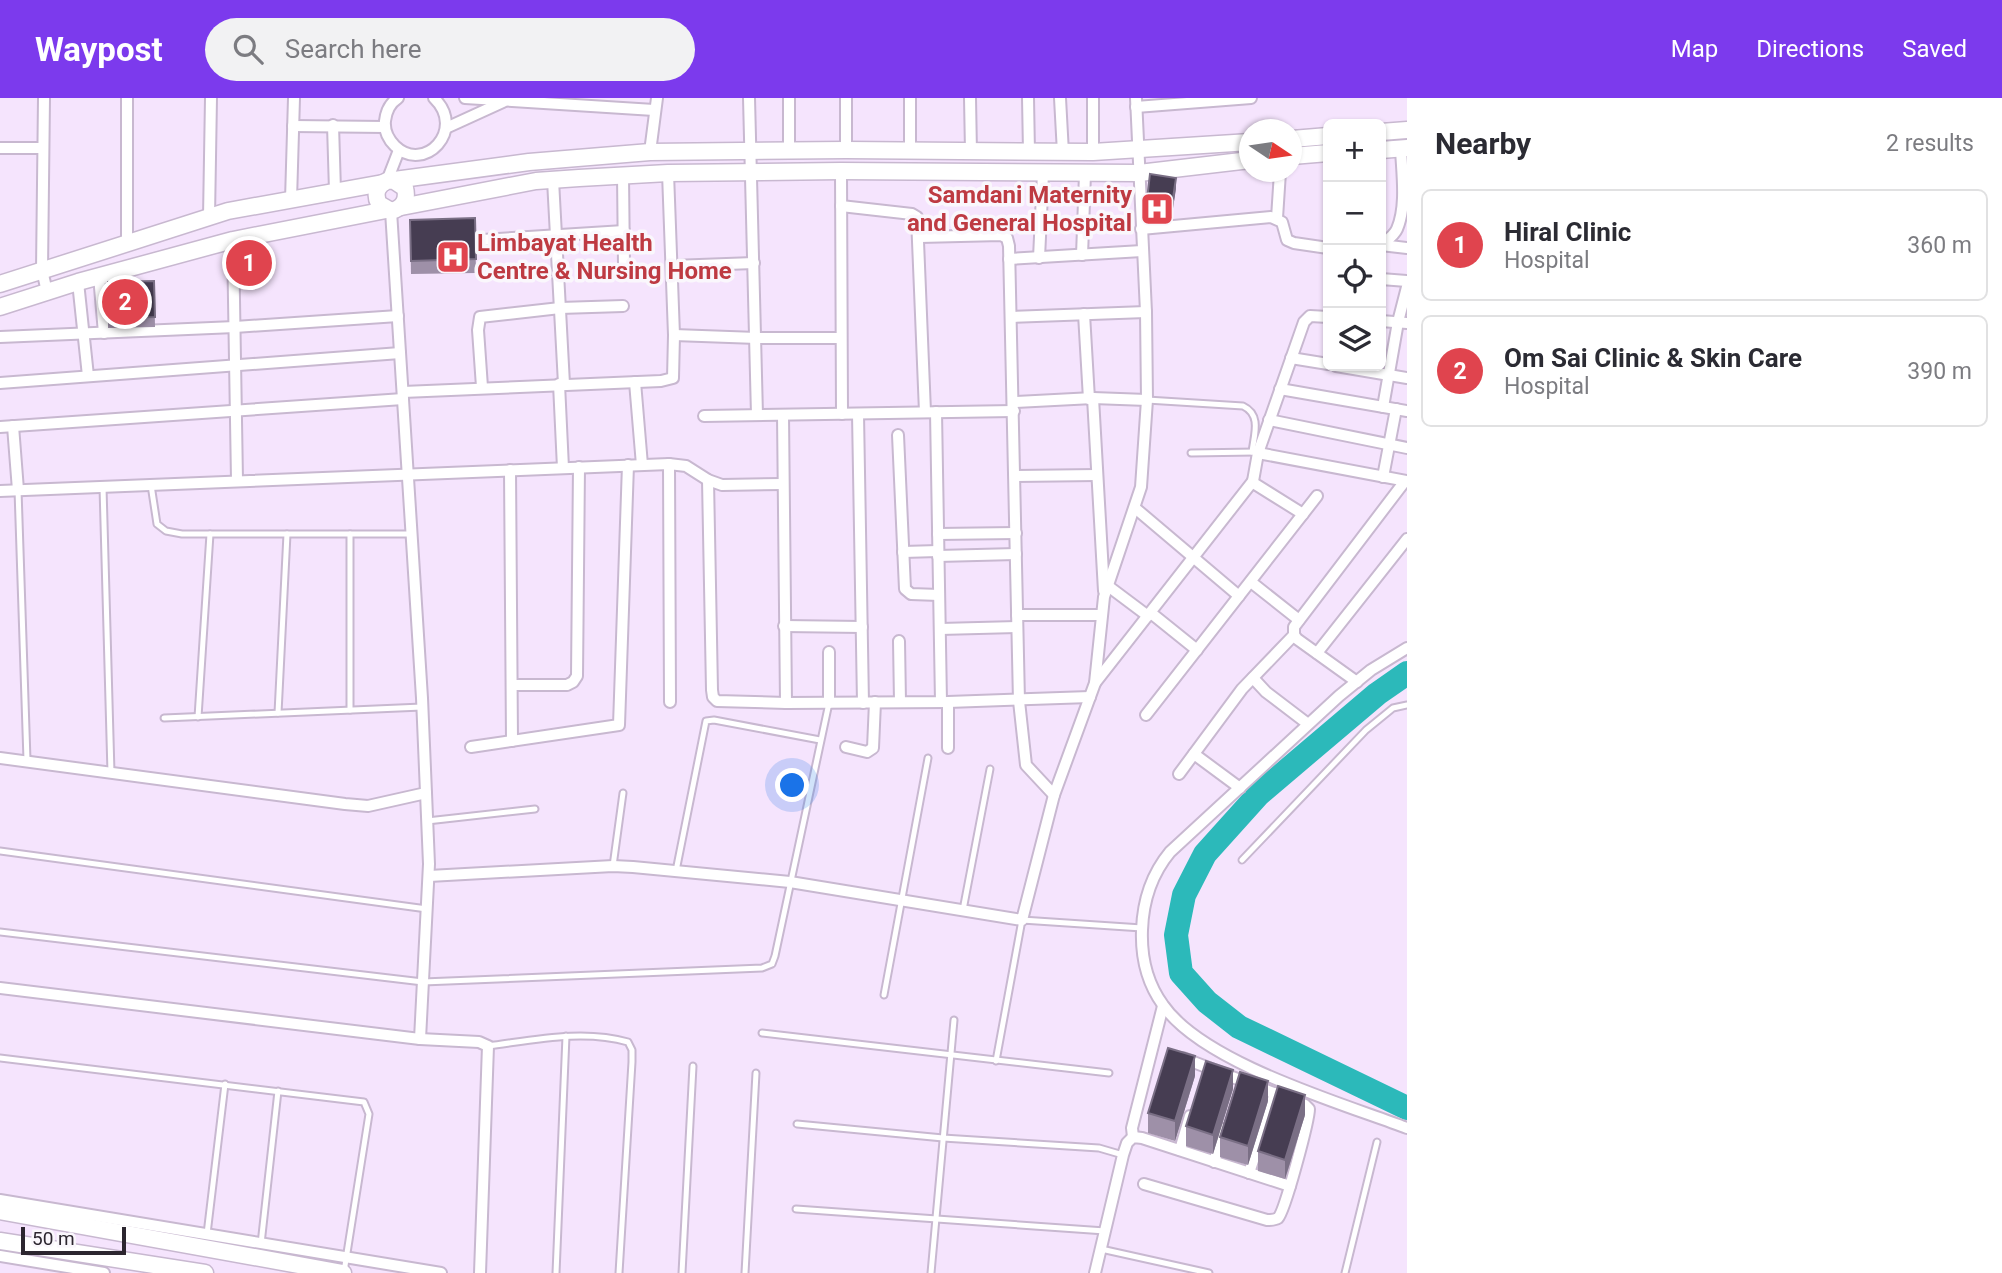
<!DOCTYPE html>
<html lang="en">
<head>
<meta charset="utf-8">
<style>
	body { margin:0; font-family:Roboto,sans-serif; background:#f2f2f3; color:#2b2b33 }
	.controls { position:absolute; right:21px; top:21px; display:grid; overflow:hidden; border-radius:10px; box-shadow:0 2px 5px #0004 }
	.controls button { width:63px; height:63px; display:grid; place-items:center; padding:0; border:0; border-bottom:2px solid #e1e1e2; background:#fff; color:#2b2b33; font:35px sans-serif }
	.compass { position:absolute; left:1239px; top:21px; width:63px; height:63px; border-radius:50%; background:#fff; box-shadow:0 2px 5px #0004; rotate:103deg }
	.scale { position:absolute; left:21px; bottom:18px; width:105px; box-sizing:border-box; padding-left:7px; border:4px solid #2c262f; border-top:0; font-size:19px; line-height:24px; white-space:nowrap; color:#2c262f; -webkit-text-stroke:5px #faf7fc; paint-order:stroke }
	.you { position:absolute; left:793px; top:688px; width:24px; height:24px; margin:-18px; border:5px solid #fff; border-radius:50%; background:#1a73e8; box-shadow:0 0 0 10px #1a73e833 }
	.badge { display:grid; place-items:center; width:46px; height:46px; border-radius:50%; background:#7c3aed; color:#fff; font-size:23px; font-weight:700 }
	.pin { position:absolute; translate:-50% -50%; border:4px solid #fff; box-shadow:0 2px 7px #0006 }
	.list { margin:0; padding:0; list-style:none }
	h2 { display:flex; justify-content:space-between; align-items:center; height:91px; margin:0; padding:0 28px; font-size:30px }
	h2 small { font-size:23px; font-weight:400; color:#7c7c81 }
	.list li { display:grid; grid-template-columns:46px 1fr auto; gap:21px; align-items:center; box-sizing:border-box; height:112px; margin:0 14px 14px; padding:0 14px; border:2px solid #e1e1e2; border-radius:10px }
	.list b { display:block; font-size:26px; white-space:nowrap }
	.list p { margin:0; font-size:23px; white-space:nowrap; color:#7c7c81 }
	.list em { font-size:23px; font-style:normal; color:#7c7c81 }
	.icon { flex:none; width:38px; height:38px; fill:none; stroke:currentColor; stroke-width:2; stroke-linecap:round; stroke-linejoin:round }
	.map { position:relative; flex:none; width:1407px; height:1175px; overflow:hidden }
	header { display:flex; align-items:center; gap:42px; box-sizing:border-box; height:98px; padding:0 35px; background:#7c3aed; color:#fff }
	header strong { font-size:33px }
	nav { display:flex; gap:38px; margin-inline-start:auto; font-size:24px }
	.search { width:490px; height:63px; background:#f2f2f3; display:flex; align-items:center; gap:18px; box-sizing:border-box; padding:0 24px; border-radius:38px; color:#7c7c81; font-size:26px }
	main { display:flex }
	aside { flex:1; background:#fff }
	.map>svg:first-child { display:block }
	.lines { fill:none; stroke-linecap:round; stroke-linejoin:round }
	.river { stroke:#2cb9ba; stroke-width:24 }
	.lane-casing { stroke:#c8b8d0; stroke-width:9 }
	.street-casing { stroke:#c8b8d0; stroke-width:14 }
	.secondary-casing { stroke:#c8b8d0; stroke-width:19 }
	.lane { stroke:#fff; stroke-width:5 }
	.street { stroke:#fff; stroke-width:10 }
	.secondary { stroke:#fff; stroke-width:16 }
	.wall { fill:#9e90a8 }
	.shaded-wall { fill:#7a6f85 }
	.building { fill:#463d52; stroke:#7a6f85; stroke-width:2 }
	.labels { text-anchor:middle; stroke-width:7; stroke-linejoin:round; paint-order:stroke }
	.health-label { font-size:24px; font-weight:bold; fill:#be3a42; stroke:#faf7fc; text-anchor:end }
</style>
</head>
<body>
<header>
<strong>Waypost</strong>
<div class="search"><svg class="icon" aria-label="search" viewBox="0 0 24 24"><circle cx="10" cy="10" r="6"/><path d="M15 15l6 6"/></svg>Search here</div>
<nav><a>Map</a><a>Directions</a><a>Saved</a></nav>
</header>
<main>
<div class="map">
<svg width="1407" height="1175" viewBox="0 0 1407 1175">
	<rect width="100%" height="100%" fill="#f5e4fd"/>
	<g class="lines">
		<polyline class="river" points="1407,575 1377,596 1259,696 1205,756 1184,797 1176,837 1181,875 1207,904 1239,929 1407,1010"/>
		<defs>
			<g id="lane">
				<path d="M1147,302L1243,308C1262,317 1254,337 1252,354"/>
				<polyline points="1191,355 1255,354"/>
				<polyline points="151,387 157,426 166,433 182,436 412,436"/>
				<polyline points="103,389 111,675"/>
				<polyline points="18,392 27,662"/>
				<polyline points="350,436 350,612"/>
				<polyline points="278,615 287,436"/>
				<polyline points="198,619 210,436"/>
				<polyline points="164,620 422,609"/>
				<polyline points="427,723 535,711"/>
				<polyline points="0,753 427,811"/>
				<polyline points="1242,762 1366,632 1393,610 1407,607"/>
				<polyline points="613,768 623,695"/>
				<polyline points="676,773 706,623 714,622 820,642"/>
				<polyline points="963,812 990,671"/>
				<polyline points="0,834 423,884 762,870 772,866 775,858 829,605"/>
				<polyline points="884,897 928,660"/>
				<polyline points="762,935 1109,975"/>
				<path d="M488,948C534,942 583,931 628,944L632,952V964L619,1175"/>
				<polyline points="0,960 364,1004 369,1016 344,1174"/>
				<polyline points="996,963 1022,822 1142,830"/>
				<polyline points="797,1026 943,1040 1099,1050 1123,1057"/>
				<polyline points="796,1111 1105,1133"/>
				<polyline points="207,1136 225,986"/>
				<polyline points="261,1146 278,993"/>
				<polyline points="1101,1151 1209,1175"/>
				<polyline points="556,1175 566,938"/>
				<polyline points="682,1175 693,968"/>
				<polyline points="745,1175 756,975"/>
				<polyline points="931,1175 954,922"/>
				<polyline points="1345,1175 1377,1044"/>
			</g>
			<g id="street">
				<polyline points="44,0 42,172 47,194"/>
				<path d="M398,0C390,5 386,14 385,23C384,33 388,41 395,48C424,76 467,32 434,0"/>
				<polyline points="465,0 654,12"/>
				<polyline points="749,0 757,317"/>
				<polyline points="789,0 789,52"/>
				<polyline points="846,0 846,52"/>
				<polyline points="910,0 910,52"/>
				<polyline points="970,0 971,54"/>
				<polyline points="1028,0 1029,54"/>
				<polyline points="1060,0 1063,55"/>
				<polyline points="1093,0 1093,54"/>
				<polyline points="1136,9 1251,0"/>
				<polyline points="333,27 335,93"/>
				<polyline points="293,28 385,29"/>
				<polyline points="446,30 503,4"/>
				<polyline points="0,50 43,50"/>
				<polyline points="650,54 657,0"/>
				<polyline points="841,73 842,316"/>
				<polyline points="623,77 624,168"/>
				<polyline points="553,82 564,286"/>
				<polyline points="387,83 399,52"/>
				<polyline points="291,102 294,0"/>
				<polyline points="841,108 912,116 917,119 925,314"/>
				<polyline points="391,113 422,600 429,766 420,941"/>
				<polyline points="209,119 211,0"/>
				<polyline points="1277,120 1280,74"/>
				<polyline points="1141,131 1271,119 1282,124 1287,142 1294,145 1328,150"/>
				<polyline points="920,139 1001,137 1007,140 1009,148 1019,603 1026,667 1054,697"/>
				<polyline points="233,142 237,382"/>
				<polyline points="482,142 624,133"/>
				<polyline points="127,145 127,0"/>
				<path d="M1381,147C1387,142 1394,138 1397,131C1407,108 1402,75 1401,51"/>
				<polyline points="1381,147 1407,150"/>
				<polyline points="1082,157 1085,76"/>
				<polyline points="1039,160 1043,75"/>
				<polyline points="1009,161 1142,153"/>
				<polyline points="672,168 754,165"/>
				<polyline points="99,178 104,235"/>
				<polyline points="1381,181 1407,183"/>
				<polyline points="78,184 88,278"/>
				<polyline points="1084,216 1089,301"/>
				<polyline points="1011,219 1146,214"/>
				<polyline points="1381,223 1407,225"/>
				<polyline points="674,237 757,240 841,240"/>
				<polyline points="0,239 235,229 398,218"/>
				<polyline points="1291,260 1328,266"/>
				<polyline points="1336,268 1407,280"/>
				<polyline points="635,284 642,367"/>
				<polyline points="0,285 400,255"/>
				<polyline points="559,286 563,370"/>
				<polyline points="482,289 478,232 480,219 560,210 623,208"/>
				<polyline points="1280,291 1407,313"/>
				<polyline points="403,294 661,283 673,280 674,237 668,75"/>
				<polyline points="1093,300 1104,493"/>
				<polyline points="1014,304 1093,300 1147,302"/>
				<polyline points="1383,309 1398,224 1407,189"/>
				<polyline points="936,314 941,604"/>
				<polyline points="858,316 863,605"/>
				<polyline points="783,317 786,605"/>
				<polyline points="704,318 1014,313"/>
				<polyline points="1269,322 1407,350"/>
				<polyline points="13,328 18,392"/>
				<polyline points="0,329 403,301"/>
				<polyline points="898,337 905,491 911,496 939,497"/>
				<polyline points="1258,355 1407,383"/>
				<polyline points="669,366 670,604"/>
				<polyline points="510,372 512,643"/>
				<polyline points="1015,378 1097,377"/>
				<polyline points="1383,379 1396,311"/>
				<polyline points="708,382 712,592 713,599 717,603 786,605 948,604 1090,599"/>
				<polyline points="0,393 669,366 686,368 708,382 722,387 783,386"/>
				<polyline points="1135,410 1239,498"/>
				<polyline points="1303,416 1255,386 1253,383 1258,355 1304,224 1310,218 1328,219"/>
				<polyline points="938,436 1016,435"/>
				<polyline points="903,454 938,453"/>
				<polyline points="938,458 1016,456"/>
				<polyline points="1251,484 1299,522"/>
				<polyline points="1108,488 1148,518"/>
				<polyline points="1151,515 1197,552"/>
				<polyline points="1017,517 1101,517"/>
				<polyline points="784,528 862,529"/>
				<polyline points="940,531 1017,529"/>
				<polyline points="899,543 900,604"/>
				<path d="M1407,550L1371,572L1339,598L1170,754C1151,777 1143,802 1142,832C1141,858 1147,885 1163,907C1203,965 1341,1005 1407,1030"/>
				<polyline points="1317,555 1407,441"/>
				<polyline points="1253,580 1266,594 1308,626"/>
				<polyline points="1357,584 1297,541 1294,537 1294,529 1405,383"/>
				<polyline points="1095,585 1253,383"/>
				<polyline points="512,587 567,587 573,584 577,578 579,369"/>
				<polyline points="948,604 948,650"/>
				<polyline points="829,605 829,554"/>
				<polyline points="1146,617 1317,398"/>
				<polyline points="471,649 619,627 628,367"/>
				<polyline points="846,649 867,654 873,650 875,604"/>
				<polyline points="1194,656 1240,690"/>
				<polyline points="0,660 345,706 368,708 426,695"/>
				<polyline points="1179,676 1242,591 1294,537"/>
				<polyline points="429,778 613,768 633,769 790,784 1022,822 1054,697 1095,585 1104,499 1141,389 1147,302 1146,214 1136,0"/>
				<polyline points="0,890 420,941 479,944 488,948 480,1175"/>
				<polyline points="1133,1039 1132,1030 1163,908"/>
				<polyline points="1180,1052 1190,1018"/>
				<polyline points="1214,1064 1224,1031"/>
				<polyline points="1249,1075 1275,995"/>
				<path d="M1144,1086L1267,1122C1271,1122 1275,1122 1278,1120C1285,1113 1309,1022 1309,1011L1305,1007L1183,960"/>
				<polyline points="0,1102 441,1175"/>
				<polyline points="0,1158 104,1175"/>
				<polyline points="1095,1175 1123,1057 1127,1045 1133,1039 1142,1040 1290,1088"/>
			</g>
			<g id="secondary">
				<polyline points="1381,34 1407,32"/>
				<polyline points="1292,41 1328,38"/>
				<polyline points="1381,52 1407,50"/>
				<polyline points="1292,58 1328,55"/>
				<path d="M393,82L405,90C408,102 403,110 391,113L379,106C374,96 377,87 387,83L529,64L650,54L846,52L1093,54L1250,44"/>
				<polyline points="401,109 536,83 579,80 668,75 841,73 1139,75 1250,62"/>
				<polyline points="0,186 228,113 383,85"/>
				<polyline points="0,209 78,184 233,142 386,112"/>
				<polyline points="0,1113 343,1175"/>
				<polyline points="0,1143 205,1175"/>
			</g>
		</defs>
		<use href="#lane" class="lane-casing"/>
		<use href="#street" class="street-casing"/>
		<use href="#secondary" class="secondary-casing"/>
		<use href="#lane" class="lane"/>
		<use href="#street" class="street"/>
		<use href="#secondary" class="secondary"/>
	</g>
	<g class="wall">
		<polygon points="1176,90 1171,124 1146,121 1146,110"/>
		<polygon points="475,120 476,175 411,176 410,122"/>
		<polygon points="262,158 259,184 239,182 239,176"/>
		<polygon points="154,183 155,229 108,230 108,184"/>
		<polygon points="1195,978 1175,1043 1148,1035 1148,1015"/>
		<polygon points="1233,991 1213,1056 1186,1048 1186,1028"/>
		<polygon points="1268,1003 1248,1067 1220,1059 1220,1039"/>
		<polygon points="1305,1017 1285,1081 1258,1073 1258,1053"/>
	</g>
	<g class="shaded-wall">
		<polygon points="1176,80 1176,90 1171,124 1171,114"/>
		<polygon points="1195,958 1195,978 1175,1043 1175,1023"/>
		<polygon points="1233,972 1233,991 1213,1056 1213,1037"/>
		<polygon points="1268,983 1268,1003 1248,1067 1248,1048"/>
		<polygon points="1305,997 1305,1017 1285,1081 1285,1062"/>
	</g>
	<g class="building">
		<polygon points="1150,76 1176,80 1171,114 1146,110"/>
		<polygon points="475,120 476,161 411,163 410,122"/>
		<polygon points="241,149 262,151 259,177 239,176"/>
		<polygon points="154,183 155,219 108,220 108,184"/>
		<polygon points="1168,950 1195,958 1175,1023 1148,1015"/>
		<polygon points="1206,963 1233,972 1213,1037 1186,1028"/>
		<polygon points="1240,974 1268,983 1248,1048 1220,1039"/>
		<polygon points="1278,988 1305,997 1285,1062 1258,1053"/>
	</g>
	<defs>
		<symbol id="hospital-square" viewBox="-11 -11 22 22"><rect x="-9" y="-9" width="18" height="18" rx="4" fill="#e0444e" stroke="#faf7fc"/><path d="M-5-5h3v3.5h4V-5h3V5h-3V1.5h-4V5h-3Z" fill="#fff"/></symbol>
	</defs>
	<g fill-rule="evenodd">
		<use href="#hospital-square" x="1138" y="92" width="38" height="38"/>
		<use href="#hospital-square" x="434" y="140" width="38" height="38"/>
	</g>
	<g class="labels">
		<g class="health-label">
			<text x="1132" y="105">Samdani Maternity<tspan x="1132" dy="28">and General Hospital</tspan></text>
			<text x="477" y="153" text-anchor="start">Limbayat Health<tspan x="477" dy="28">Centre &amp; Nursing Home</tspan></text>
		</g>
	</g>
</svg>
<div class="controls">
<button>+</button>
<button>−</button>
<button><svg class="icon" aria-label="locate" viewBox="0 0 24 24"><circle cx="12" cy="12" r="6"/><path d="M12 2v4M12 18v4M2 12h4M18 12h4"/></svg></button>
<button><svg class="icon" aria-label="layers" viewBox="0 0 24 24"><path d="M12 4l9 5-9 5-9-5zM3 14l9 5 9-5"/></svg></button>
</div>
<svg class="compass" viewBox="-18 -18 36 36"><path d="M0-13l5 13h-10z" fill="#e53935"/><path d="M0 13l5-13h-10z" fill="#7c7c81"/></svg>
<div class="scale">50 m</div>
<div class="you"></div>
<div class="pin badge" style="left:249px;top:165px;background:#e0444e">1</div>
<div class="pin badge" style="left:125px;top:204px;background:#e0444e">2</div>
</div>
<aside>
<h2>Nearby<small>2 results</small></h2>
<ul class="list">
<li><span class="badge" style="background:#e0444e">1</span><div><b>Hiral Clinic</b><p>Hospital</p></div><em>360 m</em></li>
<li><span class="badge" style="background:#e0444e">2</span><div><b>Om Sai Clinic &amp; Skin Care</b><p>Hospital</p></div><em>390 m</em></li>
</ul>
</aside>
</main>
</body>
</html>
